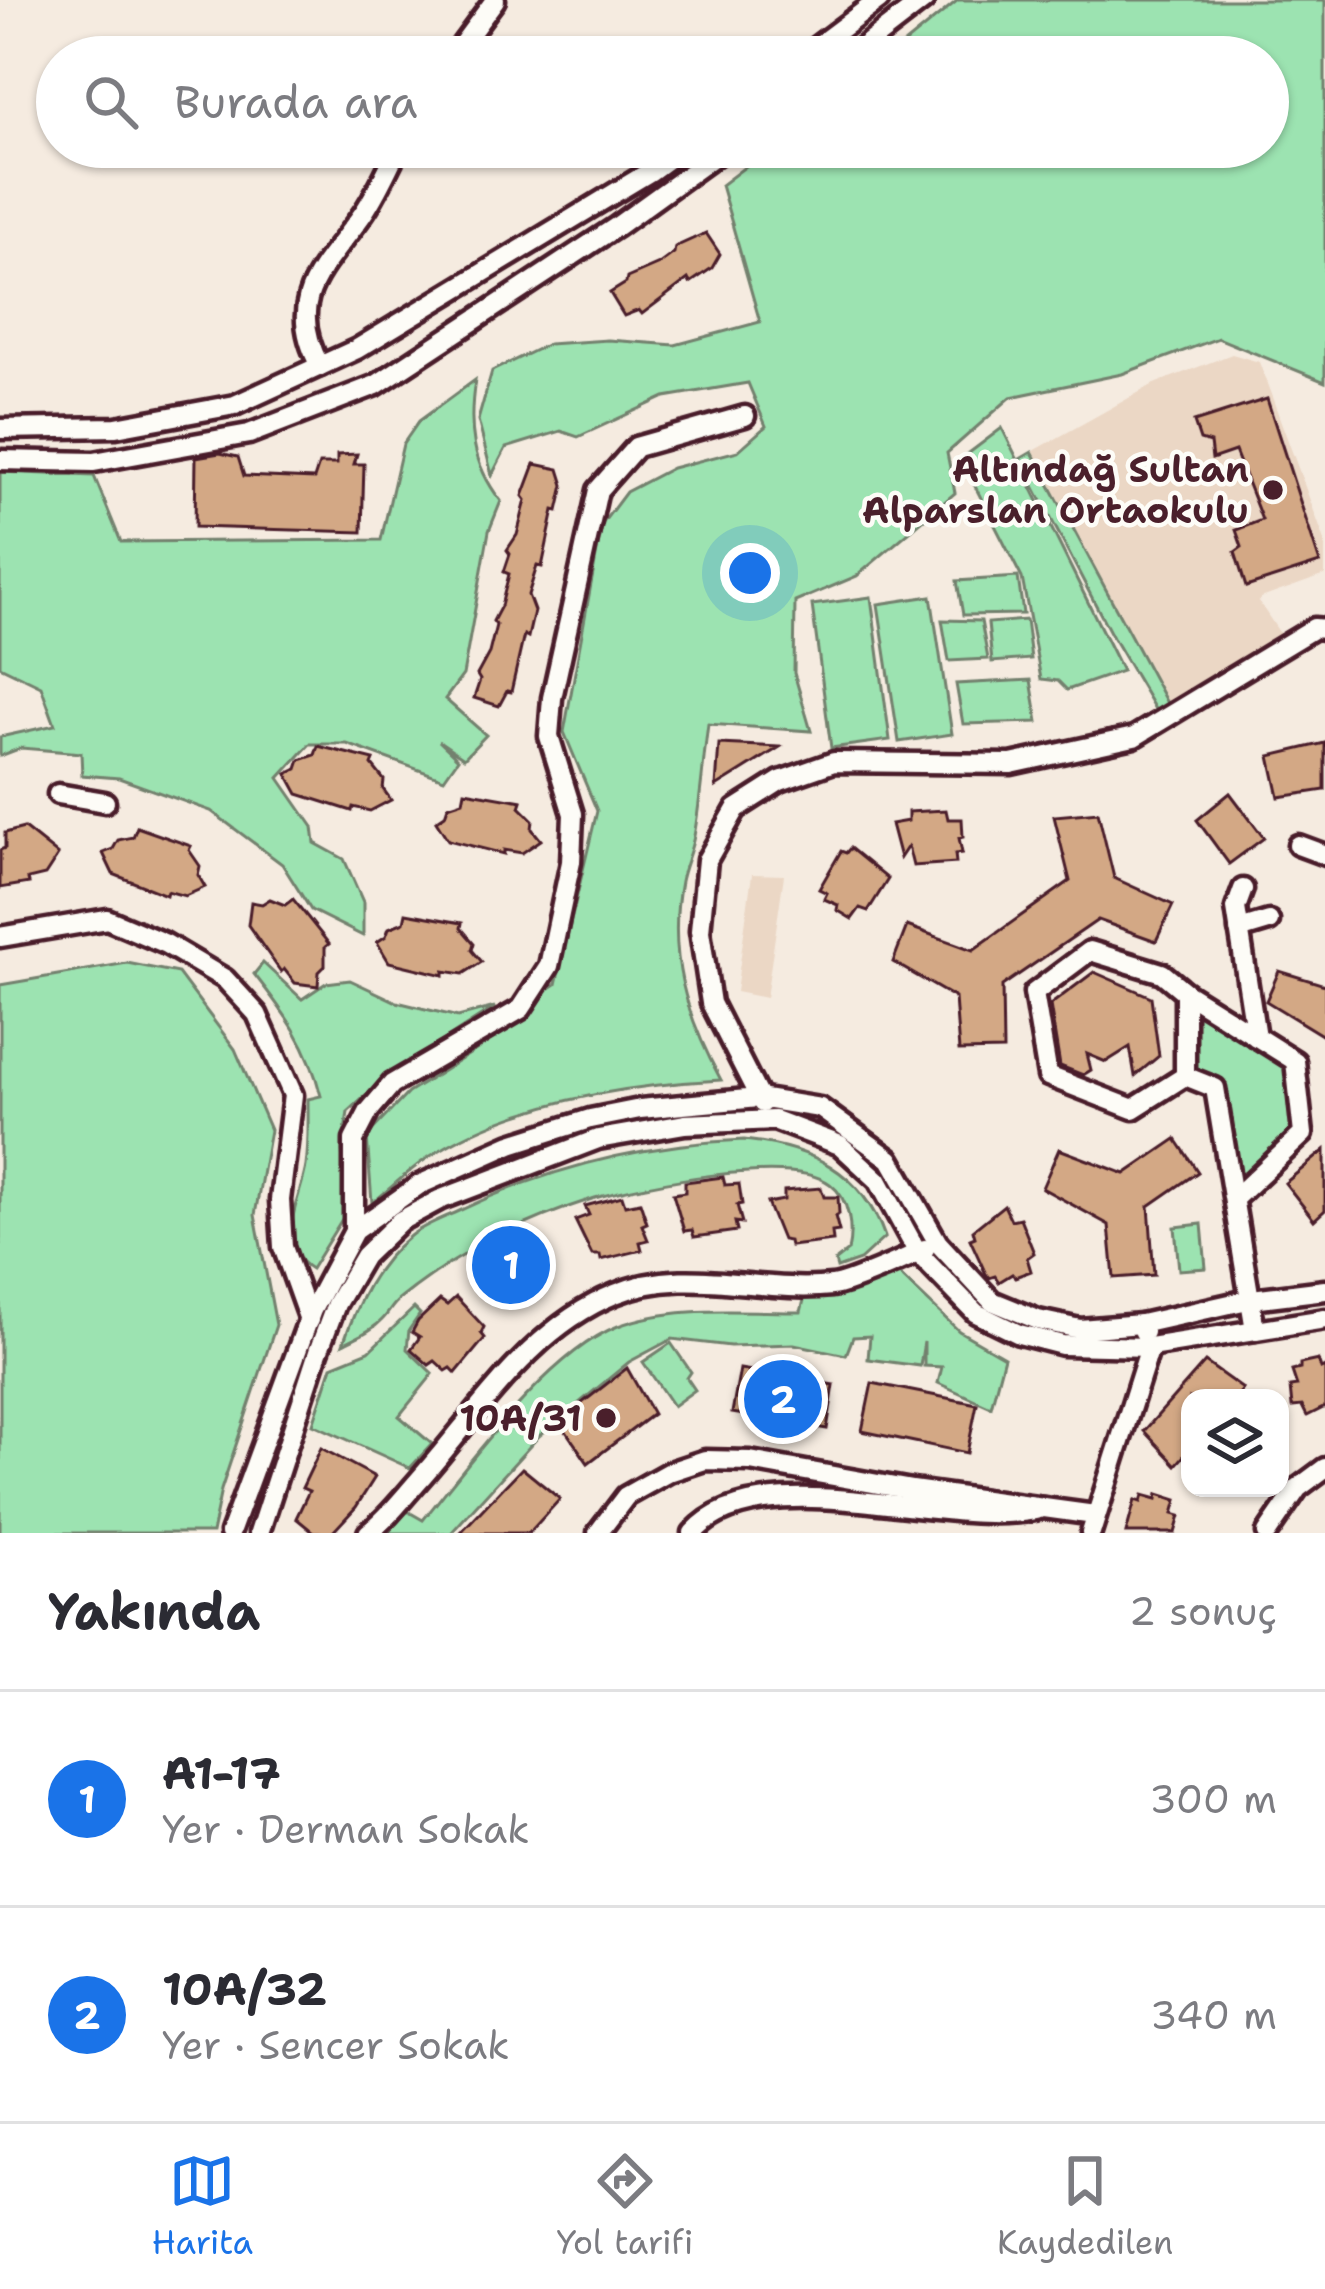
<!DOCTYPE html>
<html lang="tr">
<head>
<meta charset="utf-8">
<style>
	body { margin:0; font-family:"Shantell Sans",sans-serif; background:#f7f7f7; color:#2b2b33 }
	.controls { position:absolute; right:36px; bottom:36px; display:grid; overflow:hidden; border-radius:24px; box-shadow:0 3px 9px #0004 }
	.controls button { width:108px; height:108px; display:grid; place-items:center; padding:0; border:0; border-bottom:3px solid #e1e1e2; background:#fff; color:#2b2b33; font:60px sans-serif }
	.you { position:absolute; left:750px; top:573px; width:42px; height:42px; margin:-30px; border:9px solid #fff; border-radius:50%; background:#1a73e8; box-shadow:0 0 0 18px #1a73e833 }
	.badge { display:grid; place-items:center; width:78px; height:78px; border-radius:50%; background:#1a73e8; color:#fff; font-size:39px; font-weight:700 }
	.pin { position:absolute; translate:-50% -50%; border:6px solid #fff; box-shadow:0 3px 12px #0006 }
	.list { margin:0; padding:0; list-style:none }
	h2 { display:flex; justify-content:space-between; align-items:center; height:156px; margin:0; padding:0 48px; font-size:51px }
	h2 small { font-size:39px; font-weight:400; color:#7c7c81 }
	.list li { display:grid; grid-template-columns:78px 1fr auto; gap:36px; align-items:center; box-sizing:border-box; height:216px; padding:0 48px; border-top:3px solid #e1e1e2 }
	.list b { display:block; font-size:45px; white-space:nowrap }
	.list p { margin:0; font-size:39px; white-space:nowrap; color:#7c7c81 }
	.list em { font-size:39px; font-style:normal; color:#7c7c81 }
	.icon { flex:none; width:66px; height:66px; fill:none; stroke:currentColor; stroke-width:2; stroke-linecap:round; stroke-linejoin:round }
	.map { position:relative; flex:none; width:1325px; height:1533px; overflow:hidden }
	.search { position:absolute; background:#fff; box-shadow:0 3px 9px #0004; left:36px; right:36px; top:36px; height:132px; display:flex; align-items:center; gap:30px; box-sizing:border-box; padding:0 42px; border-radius:66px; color:#7c7c81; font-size:45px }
	.sheet { height:588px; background:#fff }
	nav { display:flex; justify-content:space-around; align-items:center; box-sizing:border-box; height:168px; border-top:3px solid #e1e1e2; background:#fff; font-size:33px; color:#7c7c81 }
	nav a { display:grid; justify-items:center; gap:6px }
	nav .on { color:#1a73e8 }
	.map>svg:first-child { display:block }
	.built { fill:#ebd7c5 }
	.green { fill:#9ce3b1; stroke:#73816e; stroke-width:3 }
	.building { fill:#d3a885; stroke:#4a1f2b; stroke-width:3 }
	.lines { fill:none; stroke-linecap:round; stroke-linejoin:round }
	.minor-casing { stroke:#4a1f2b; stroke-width:27 }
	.minor { stroke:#fdfcf7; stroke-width:18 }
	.poi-dot { fill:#4a1f2b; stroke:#fdfcf7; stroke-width:4.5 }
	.labels { text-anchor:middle; stroke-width:9; stroke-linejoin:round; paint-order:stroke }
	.poi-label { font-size:36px; font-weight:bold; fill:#4a1f2b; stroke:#fdfcf7; text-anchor:end }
</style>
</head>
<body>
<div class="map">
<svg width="1325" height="1533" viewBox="0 0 1325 1533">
	<rect width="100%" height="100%" fill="#f5ebe0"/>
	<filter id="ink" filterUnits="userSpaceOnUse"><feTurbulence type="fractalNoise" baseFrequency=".00833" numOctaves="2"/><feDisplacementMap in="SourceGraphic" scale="24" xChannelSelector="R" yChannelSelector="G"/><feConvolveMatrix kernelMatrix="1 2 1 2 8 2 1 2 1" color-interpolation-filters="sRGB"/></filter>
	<g filter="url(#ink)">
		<g class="built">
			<polygon points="1232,354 1259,362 1325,541 1325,575 1261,598 1259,602 1283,638 1168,705 1032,452 1154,384"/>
			<polygon points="752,874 784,875 766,998 736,992"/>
		</g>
		<g class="green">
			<path d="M958,0H1325V382L1218,338L1122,374L1011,397L947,453L955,493L857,576L795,602L794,673L811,731L708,724C703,761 701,799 694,836C691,852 684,866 681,881C667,955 686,1016 721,1080C625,1085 511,1103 429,1157C409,1170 391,1188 372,1203L367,1136L408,1093L487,1043L475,1038L556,984L597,811L564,732L602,524L626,492L672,468L738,451L766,426L748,383L665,397L578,437L561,431L506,448L492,475L478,420L492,371L548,344L608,340L675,345L760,322L721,185L771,147H1268V57H888Z"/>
			<path d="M475,380C468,425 471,463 501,501L489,531L463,675L445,699L486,735L464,758L439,741L458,759L444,779L347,744H310L279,778L313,827L315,843L344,859L363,902V936L311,910L282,864L211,811L119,778L82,775L81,753L21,748L0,756V737L55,725L41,686L0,666V472L94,476L121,542L381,540L403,444L419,421Z"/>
			<polygon points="1002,428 1122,671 1067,690 1058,681 1041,679 1022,578 961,459"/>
			<polygon points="1032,452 1168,705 1156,711 1113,638 1020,459"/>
			<polygon points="1018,577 1023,614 963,615 957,581"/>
			<polygon points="931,596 952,734 899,742 878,604"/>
			<polygon points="871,597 890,740 831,748 812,605"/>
			<polygon points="942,620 981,621 988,659 949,661"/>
			<polygon points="1026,620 1031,659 992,662 988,623"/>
			<polygon points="1031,680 1038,722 963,724 956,684"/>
			<polygon points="127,963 178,973 235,1049 270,1130 255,1215 276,1325 221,1490 212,1533 0,1533 0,985"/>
			<path d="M263,963L302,999L326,983L350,980L397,1002L458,1017L495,1007L384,1079L348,1112L342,1150L347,1211L311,1269C272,1246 301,1199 306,1166C309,1144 308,1121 308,1099L321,1096C308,1044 287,1016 254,974Z"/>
			<polygon points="1185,992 1295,1061 1303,1134 1234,1199 1215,1088 1185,1076"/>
			<path d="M744,1140C810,1147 862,1171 885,1237L860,1260L837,1268L835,1261L848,1251C853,1229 850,1199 830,1184C791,1154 641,1185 595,1198C557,1210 519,1226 484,1244C455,1259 426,1278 400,1299C392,1305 389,1313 382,1320C372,1331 356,1337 343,1344C357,1303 375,1264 410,1236C424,1225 444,1218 459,1211C550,1167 644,1144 744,1140Z"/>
			<polygon points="1202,1224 1206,1268 1179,1270 1175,1227"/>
			<path d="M897,1272L959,1331L1004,1357L991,1407L938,1383L942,1367L924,1366V1342L920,1366L868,1359L870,1336L853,1337L846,1355L794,1344L730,1346L672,1339L629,1362L539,1436L451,1533H387L407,1511L423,1520C470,1462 549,1353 618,1326C674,1305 742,1312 801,1312L804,1300Z"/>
			<polygon points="414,1308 420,1314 409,1330 407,1349 433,1374 399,1416 432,1444 410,1468 313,1424 332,1366 369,1351"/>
			<polygon points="671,1343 691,1372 687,1378 695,1390 673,1406 643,1362"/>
		</g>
		<g class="building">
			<polygon points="706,233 720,254 712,268 690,283 688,279 642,314 639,310 624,316 610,293 626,283 627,278 659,264 674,253 675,247"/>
			<polygon points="1267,399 1320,563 1246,587 1235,552 1242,547 1236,530 1262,520 1235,451 1212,459 1210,443 1200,440 1194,422"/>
			<polygon points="220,453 238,457 244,476 314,479 319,464 337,464 337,455 357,454 354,464 364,464 362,532 195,527 196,457"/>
			<polygon points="535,464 559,469 564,485 558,511 554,510 542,567 537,566 528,595 534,611 528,637 524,635 511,692 507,691 499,706 474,698 480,680 477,675 489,653 496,625 493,621 501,606 509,574 504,572 510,554 507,550 517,535 526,500 523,496"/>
			<polygon points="1325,743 1325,790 1279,797 1270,756"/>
			<polygon points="719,744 780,747 716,787"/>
			<polygon points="318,746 374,760 372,765 384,780 383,789 391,800 370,811 353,807 352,811 298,794 287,774 297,769 300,760 315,755"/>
			<polygon points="465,791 522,801 520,807 533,820 532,829 541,840 522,853 504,850 504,854 448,840 436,821 445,815 448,806 463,801"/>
			<polygon points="1230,793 1264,838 1229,864 1197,820"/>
			<polygon points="946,810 948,819 962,819 963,837 959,838 962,853 955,854 956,863 913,866 908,846 900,858 891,824 908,821 908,812"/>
			<polygon points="1098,812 1114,878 1173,905 1156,941 1098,920 1002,986 1003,1050 959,1051 955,998 893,962 907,926 973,950 1070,881 1054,816"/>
			<polygon points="137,827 191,846 189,850 200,866 198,875 205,887 185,896 167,891 166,895 113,874 103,853 113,849 118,840 133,837"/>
			<polygon points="24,828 58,855 45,875 28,879 29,883 0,888 0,850 5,848 5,833"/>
			<polygon points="850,848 888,879 868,911 860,908 852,919 837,910 838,905 824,899 827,893 819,889 841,851 846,853"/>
			<polygon points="270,899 285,905 293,899 329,944 325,947 325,966 319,972 318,986 295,983 284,969 281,972 248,925 251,902 262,904"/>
			<polygon points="406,913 462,923 461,928 474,943 472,950 482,962 463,974 444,971 444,975 389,962 377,942 386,936 389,928 404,922"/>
			<polygon points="1279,971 1325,985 1325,1037 1266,1001"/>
			<polygon points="1094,972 1151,997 1159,1056 1135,1076 1130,1047 1106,1062 1087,1054 1091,1070 1083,1075 1060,1066 1050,1005"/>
			<polygon points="1176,1139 1198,1172 1149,1206 1154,1275 1114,1278 1109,1225 1042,1188 1059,1149 1125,1174"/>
			<polygon points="1325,1150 1325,1210 1314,1220 1285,1183"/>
			<polygon points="723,1177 725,1185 739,1184 742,1204 737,1205 742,1223 735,1222 737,1231 694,1237 692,1230 684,1231 673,1194 685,1192 685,1182"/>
			<polygon points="821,1188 824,1197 838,1197 839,1214 835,1216 839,1231 832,1232 833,1241 790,1246 789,1241 782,1240 767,1203 784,1200 784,1191"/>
			<polygon points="622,1196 625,1205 640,1202 647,1223 642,1225 648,1240 640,1242 642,1250 601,1260 600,1255 592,1255 575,1220 589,1215 585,1206"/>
			<polygon points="1004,1205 1011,1220 1020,1218 1034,1253 1027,1258 1031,1271 1015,1277 1012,1274 999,1282 995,1276 989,1278 986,1274 970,1239 975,1237 973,1230"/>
			<polygon points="513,1232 518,1244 533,1235 542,1252 538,1257 548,1270 549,1281 512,1302 506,1297 502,1299 491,1286 487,1287 474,1268 485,1261 481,1252"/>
			<polygon points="456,1297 484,1327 481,1333 485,1338 456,1373 451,1368 446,1371 435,1361 429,1365 411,1349 420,1337 412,1332 418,1321 440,1300 447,1305"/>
			<polygon points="1318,1360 1321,1369 1325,1367 1325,1407 1307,1416 1302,1406 1292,1407 1290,1387 1297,1386 1292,1371 1300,1369 1300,1364"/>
			<polygon points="1205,1362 1243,1389 1236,1398 1190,1398 1190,1449 1176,1465 1144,1431"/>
			<polygon points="627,1368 653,1414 588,1463 559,1421"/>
			<polygon points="740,1369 834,1385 827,1429 732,1413"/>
			<polygon points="872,1383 977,1404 967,1453 862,1431"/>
			<polygon points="321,1448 375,1477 356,1507 332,1533 313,1532 296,1518 309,1491 302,1488"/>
			<polygon points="522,1468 560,1499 529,1533 460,1533"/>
			<polygon points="1158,1494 1177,1500 1173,1514 1180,1516 1175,1533 1126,1533 1135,1500 1141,1502 1143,1495 1157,1499"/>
		</g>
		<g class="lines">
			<defs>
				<g id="minor">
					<polyline points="453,57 495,0"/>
					<polyline points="803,57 879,0"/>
					<polyline points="850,57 924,0"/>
					<path d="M320,366C283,297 325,268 362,215C377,194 387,169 399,147"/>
					<polyline points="0,429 116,427 235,405 357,349 651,171 684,147"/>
					<polyline points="0,460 94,462 249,434 376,385 616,227 727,147"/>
					<polyline points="58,794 105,802"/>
					<polyline points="1298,845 1325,855"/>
					<polyline points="1243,889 1236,908 1256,1037"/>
					<polyline points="1239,930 1269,921"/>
					<polyline points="0,937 107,919 166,944 225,979 257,1014 293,1095 280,1200 283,1247 309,1320"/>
					<polygon points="1090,951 1162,973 1185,992 1185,1076 1133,1109 1048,1076 1034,993"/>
					<polyline points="1185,992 1295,1061 1303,1134 1234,1199"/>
					<polyline points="1185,1076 1215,1088 1255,1330"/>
					<polyline points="762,1103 711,1003 700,931 707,860 736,809 780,781 834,762 1011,764 1134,737 1314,628 1325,629"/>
					<polyline points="354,1231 354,1140 369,1111 392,1084 521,1009 549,966 571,862 573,814 549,736 552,698 598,490 636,447 745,416"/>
					<polyline points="1144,1332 1141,1324 1252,1299 1325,1290"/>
					<polyline points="230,1533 312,1310 354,1231 419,1185 511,1144 590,1119 640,1109 758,1098 820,1108 890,1159 938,1243 992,1301 1038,1320 1080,1329 1141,1324"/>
					<polyline points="259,1533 318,1352 336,1304 364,1256 400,1221 439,1200 598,1139 685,1124 774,1120 840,1145 878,1180 918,1253 976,1313 1019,1334 1062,1345 1150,1347 1325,1319"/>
					<path d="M368,1533C387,1519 402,1499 418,1481C478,1414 529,1329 615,1294C686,1264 759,1294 832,1286C846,1285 910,1257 925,1249"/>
					<polyline points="598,1533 626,1496 669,1472 705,1460 750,1461 912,1490 1095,1515"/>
					<path d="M693,1533C761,1456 955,1533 1043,1508"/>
					<polyline points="1091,1533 1150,1347"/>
					<polyline points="1267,1533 1298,1488 1325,1468"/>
				</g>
			</defs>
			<use href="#minor" class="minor-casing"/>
			<use href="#minor" class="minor"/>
		</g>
	</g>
	<g class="poi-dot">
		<circle cx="1273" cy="490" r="12"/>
		<circle cx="606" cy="1418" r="12"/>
	</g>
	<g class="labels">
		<g class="poi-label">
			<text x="1249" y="482">Altındağ Sultan<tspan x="1249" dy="41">Alparslan Ortaokulu</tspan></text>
			<text x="582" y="1431">10A/31</text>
		</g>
	</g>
</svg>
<div class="controls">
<button><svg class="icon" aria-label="layers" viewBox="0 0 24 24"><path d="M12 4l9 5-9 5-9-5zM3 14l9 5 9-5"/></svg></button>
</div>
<div class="you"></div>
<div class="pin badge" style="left:511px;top:1265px">1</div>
<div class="pin badge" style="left:783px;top:1399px">2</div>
<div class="search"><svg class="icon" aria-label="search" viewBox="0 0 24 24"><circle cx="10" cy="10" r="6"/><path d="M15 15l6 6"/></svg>Burada ara</div>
</div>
<section class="sheet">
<h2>Yakında<small>2 sonuç</small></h2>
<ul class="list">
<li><span class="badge">1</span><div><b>A1-17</b><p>Yer · Derman Sokak</p></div><em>300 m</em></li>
<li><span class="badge">2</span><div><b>10A/32</b><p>Yer · Sencer Sokak</p></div><em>340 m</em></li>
</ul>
</section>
<nav>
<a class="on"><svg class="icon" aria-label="map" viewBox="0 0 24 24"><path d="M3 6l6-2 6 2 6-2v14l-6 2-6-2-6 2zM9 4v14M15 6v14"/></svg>Harita</a>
<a><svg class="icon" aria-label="directions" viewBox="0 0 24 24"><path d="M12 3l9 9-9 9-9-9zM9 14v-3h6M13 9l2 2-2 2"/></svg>Yol tarifi</a>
<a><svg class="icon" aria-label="saved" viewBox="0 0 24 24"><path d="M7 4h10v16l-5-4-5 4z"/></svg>Kaydedilen</a>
</nav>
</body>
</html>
